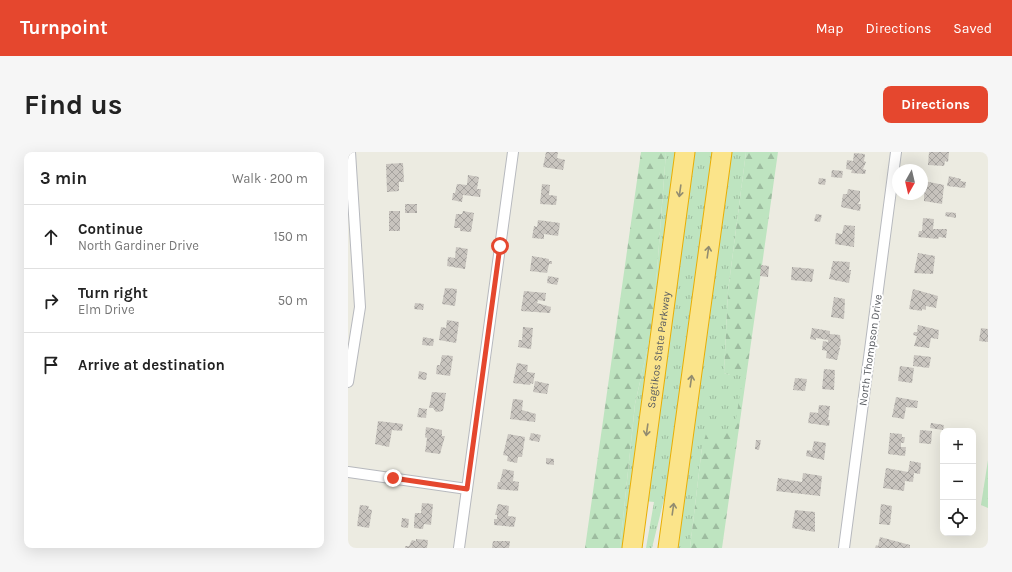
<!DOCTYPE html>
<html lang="en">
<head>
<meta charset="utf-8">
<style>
	body { margin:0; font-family:Karla,sans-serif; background:#f6f6f6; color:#222 }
	.controls { position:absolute; right:12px; bottom:12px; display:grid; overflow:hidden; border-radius:8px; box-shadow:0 4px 16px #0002 }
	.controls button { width:36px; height:36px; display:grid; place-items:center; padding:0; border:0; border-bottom:1px solid #e0e0e0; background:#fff; color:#222; font:20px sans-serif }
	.compass { position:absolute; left:544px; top:12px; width:36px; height:36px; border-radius:50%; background:#fff; box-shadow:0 4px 16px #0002; rotate:188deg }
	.stop { position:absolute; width:12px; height:12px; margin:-9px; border:3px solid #e5472e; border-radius:50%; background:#fff }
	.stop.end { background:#e5472e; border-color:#fff; box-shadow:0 1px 4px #0008 }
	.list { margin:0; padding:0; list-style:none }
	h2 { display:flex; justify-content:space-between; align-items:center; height:52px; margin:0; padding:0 16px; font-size:17px }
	h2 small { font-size:13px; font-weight:400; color:#767676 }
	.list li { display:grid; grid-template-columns:26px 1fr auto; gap:12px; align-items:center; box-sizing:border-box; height:64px; padding:0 16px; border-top:1px solid #e0e0e0 }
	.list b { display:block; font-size:15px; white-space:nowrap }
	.list p { margin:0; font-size:13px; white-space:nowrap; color:#767676 }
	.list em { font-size:13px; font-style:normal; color:#767676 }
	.icon { flex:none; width:22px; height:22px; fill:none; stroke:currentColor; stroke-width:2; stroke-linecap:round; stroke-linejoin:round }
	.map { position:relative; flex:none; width:640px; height:396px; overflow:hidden; border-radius:8px }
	header { display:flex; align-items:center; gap:24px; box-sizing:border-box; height:56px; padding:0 20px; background:#e5472e; color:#fff }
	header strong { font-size:19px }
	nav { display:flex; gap:22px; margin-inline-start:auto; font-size:14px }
	.intro { display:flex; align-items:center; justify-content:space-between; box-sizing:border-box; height:96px; padding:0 24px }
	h1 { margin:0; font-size:28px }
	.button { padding:10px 18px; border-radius:8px; background:#e5472e; color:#fff; font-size:14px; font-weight:700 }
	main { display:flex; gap:24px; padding:0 24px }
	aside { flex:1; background:#fff; border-radius:8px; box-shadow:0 4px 16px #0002 }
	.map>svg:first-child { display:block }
	.grass { fill:url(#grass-tufts) }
	.forest { fill:url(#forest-firs) }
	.building { fill:url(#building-cross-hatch) }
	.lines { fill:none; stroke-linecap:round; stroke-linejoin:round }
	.street-casing { stroke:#b7b9be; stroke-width:12 }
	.highway-casing { stroke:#e9ae04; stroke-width:21 }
	.street { stroke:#fff; stroke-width:10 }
	.highway { stroke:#fbe48a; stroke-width:19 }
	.oneway { stroke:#928c70 }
	.route { stroke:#e5472e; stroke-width:5 }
	.labels { text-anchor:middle; stroke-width:4; stroke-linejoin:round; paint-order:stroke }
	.street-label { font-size:11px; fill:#5a5d62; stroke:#fff }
</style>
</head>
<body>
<header>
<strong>Turnpoint</strong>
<nav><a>Map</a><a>Directions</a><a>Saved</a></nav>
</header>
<div class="intro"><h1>Find us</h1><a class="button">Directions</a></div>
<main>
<aside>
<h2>3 min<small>Walk · 200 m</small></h2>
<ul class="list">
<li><svg class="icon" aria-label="ahead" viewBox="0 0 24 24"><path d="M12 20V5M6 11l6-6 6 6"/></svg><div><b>Continue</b><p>North Gardiner Drive</p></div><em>150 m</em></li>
<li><svg class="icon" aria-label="right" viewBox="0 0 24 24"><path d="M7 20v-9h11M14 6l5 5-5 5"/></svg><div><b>Turn right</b><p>Elm Drive</p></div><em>50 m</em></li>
<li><svg class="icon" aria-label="arrive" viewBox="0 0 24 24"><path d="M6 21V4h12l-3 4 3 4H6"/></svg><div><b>Arrive at destination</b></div></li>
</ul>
</aside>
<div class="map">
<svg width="640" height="396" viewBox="0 0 640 396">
	<defs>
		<pattern id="grass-tufts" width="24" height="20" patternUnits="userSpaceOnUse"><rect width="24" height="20" fill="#bee4c0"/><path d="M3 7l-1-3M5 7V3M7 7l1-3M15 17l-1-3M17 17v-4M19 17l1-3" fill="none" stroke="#9dbc9f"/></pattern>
		<pattern id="forest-firs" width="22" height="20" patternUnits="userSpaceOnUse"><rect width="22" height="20" fill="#bee4c0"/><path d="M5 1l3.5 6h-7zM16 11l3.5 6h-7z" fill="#9dbc9f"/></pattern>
		<pattern id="building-cross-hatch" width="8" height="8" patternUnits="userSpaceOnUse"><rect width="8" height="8" fill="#c8c4be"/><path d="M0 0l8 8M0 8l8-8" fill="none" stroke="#a5a29e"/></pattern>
	</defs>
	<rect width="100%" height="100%" fill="#ecebe1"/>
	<g class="grass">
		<polygon points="318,0 329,0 294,260 274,396 272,396 287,252 305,172"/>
		<polygon points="346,0 366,0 319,335 304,396 298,396 306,350 296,349"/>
		<polygon points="381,0 398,0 380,139 376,221 382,223 398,221 390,279 354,295 342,396 327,396"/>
	</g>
	<g class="forest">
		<polygon points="293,0 318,0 305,172 287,252 272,396 237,396"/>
		<polygon points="398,0 430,0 374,396 342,396 354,295 358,282 366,277 386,279 395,223 382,223 376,221 380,139"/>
		<polygon points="640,308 640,356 633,353"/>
	</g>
	<g class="building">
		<polygon points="198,0 210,0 209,6 217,8 215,18 195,15"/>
		<polygon points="581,0 601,0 600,10 597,9 596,14 580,13"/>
		<polygon points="506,1 517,2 516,9 518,10 515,17 518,18 517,22 503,21 504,18 498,17 499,8 505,9"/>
		<polygon points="55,11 56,30 51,30 51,39 39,40 38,12"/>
		<polygon points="484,18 495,19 494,26 483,25"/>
		<polygon points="120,23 131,25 129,37 133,37 132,45 115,43 114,50 104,48 105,41 107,41 109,32 119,33"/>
		<polygon points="601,24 613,27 612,29 618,30 617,36 599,34"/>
		<polygon points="471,26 478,27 477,33 470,32"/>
		<polygon points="576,29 596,33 594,52 576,49"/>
		<polygon points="194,32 202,33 201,43 209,44 208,53 192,52"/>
		<polygon points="500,37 512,39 512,49 510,52 513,52 512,59 493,55 495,42 499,42"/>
		<rect x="57" y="52" width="12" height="9"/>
		<rect x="41" y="59" width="11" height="20"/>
		<polygon points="115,59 126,61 123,80 112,79 112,76 106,76 108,62 114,62"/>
		<polygon points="598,60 608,61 608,66 597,64"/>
		<polygon points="468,62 474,63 472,70 466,69"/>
		<polygon points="575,66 586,67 585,77 599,77 598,86 591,85 590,87 570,85 571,79 574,79"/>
		<polygon points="190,68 212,71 210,84 196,82 196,87 184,86 186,74 189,75"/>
		<polygon points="496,73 507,74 506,95 487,92 488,81 494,82"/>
		<polygon points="108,95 120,97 117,117 99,114 100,105 107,106"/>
		<polygon points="570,101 587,104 585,122 566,121"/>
		<polygon points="184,104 201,107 201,109 204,109 204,112 201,112 199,121 182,119"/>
		<polygon points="485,109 502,110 501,118 503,118 501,131 481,127"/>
		<polygon points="413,113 421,114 420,125 412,124"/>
		<polygon points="444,115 466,117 464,130 443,128"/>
		<polygon points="200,124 211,126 209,133 199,131"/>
		<polygon points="97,136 109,137 107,154 94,152"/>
		<polygon points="565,137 590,144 588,156 578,154 578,158 574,157 574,159 561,157"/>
		<polygon points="176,139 198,141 197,149 190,148 189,151 203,155 202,161 173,159"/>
		<polygon points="486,145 497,147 496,167 483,165"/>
		<polygon points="67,151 76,152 75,158 66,157"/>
		<polygon points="99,168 111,170 108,191 91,188 93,175 98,176"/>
		<polygon points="570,173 591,178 590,187 583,186 581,196 566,194 569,184 565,183 566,180 569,180"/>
		<polygon points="175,175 185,176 183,197 170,195 171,188 174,188"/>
		<polygon points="464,176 482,179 482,182 492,183 493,192 491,196 492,196 489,208 478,206 479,199 474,198 475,189 480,190 480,188 468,186 468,188 462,187"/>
		<polygon points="633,176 640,177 640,190 631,189"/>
		<polygon points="75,185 86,187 85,194 74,193"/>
		<polygon points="94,203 105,204 102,224 88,222 89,213 92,213"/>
		<polygon points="566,203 583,205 581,216 565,214"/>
		<polygon points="169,211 180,213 179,220 187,221 185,232 183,231 182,233 165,231"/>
		<polygon points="552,214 566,216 564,231 550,229"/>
		<polygon points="476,217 487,218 486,238 474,237"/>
		<polygon points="71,219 79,221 78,228 70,227"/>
		<polygon points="447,226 459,227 457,239 445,238"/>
		<polygon points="187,229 201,232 199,242 185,240"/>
		<polygon points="84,240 98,241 95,259 88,260 85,256 81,256"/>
		<polygon points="548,245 570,249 569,256 558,255 556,267 544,265"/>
		<polygon points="165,247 175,248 174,258 188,262 187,270 162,267"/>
		<polygon points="471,253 482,254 480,268 482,268 481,274 460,271 462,260 470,261"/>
		<polygon points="71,256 79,257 78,266 69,265"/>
		<polygon points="30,269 55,272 54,279 44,278 41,295 27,292"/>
		<polygon points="583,271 596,273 595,278 582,276"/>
		<polygon points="78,275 94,278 94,284 97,284 92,302 77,300 79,286 77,285"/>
		<polygon points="572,278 584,279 583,292 571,291"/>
		<polygon points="183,281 193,283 191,290 181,288"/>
		<polygon points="542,281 554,282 554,285 557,285 556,291 553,291 553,295 558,295 557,304 540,302"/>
		<polygon points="160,282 177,285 174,305 170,305 169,311 159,309 160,304 155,303"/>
		<polygon points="408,288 413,288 411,298 407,297"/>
		<polygon points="466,289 478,291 476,308 458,304 459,298 464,299"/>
		<polygon points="198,306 206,307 206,313 198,312"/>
		<polygon points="562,309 573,311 572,322 566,321 565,330 557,329 556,339 535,336 538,316 560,320"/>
		<polygon points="155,317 166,319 165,329 171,330 170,339 149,337 150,330 152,330"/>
		<polygon points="455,321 474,324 472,344 428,339 430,326 454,330"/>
		<polygon points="74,351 85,352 83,373 76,372 75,377 66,376 66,371 67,361 73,361"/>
		<polygon points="150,352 161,354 160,364 168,365 166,375 146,373 146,367 149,367 149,363 147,363"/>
		<polygon points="533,352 544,354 542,373 531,372"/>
		<polygon points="12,353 21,354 20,357 24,358 21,376 9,374"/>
		<polygon points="447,358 467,360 467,380 444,376"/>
		<polygon points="54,366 61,367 60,376 53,375"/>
		<polygon points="532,385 562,393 562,396 527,396 528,393 530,394"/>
		<polygon points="68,387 80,388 79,396 57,396 57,394 61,394 64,388 68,389"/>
		<polygon points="145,389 162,389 161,396 144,396"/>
	</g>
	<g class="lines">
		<defs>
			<g id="street">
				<polyline points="0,230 12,155 2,0"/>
				<polyline points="0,320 119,337"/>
				<polyline points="111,396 165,0"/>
				<polyline points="496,396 548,0"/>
			</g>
			<g id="highway">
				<path id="s1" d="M284,396L337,0"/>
				<polyline points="320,396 374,0"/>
			</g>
		</defs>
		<use href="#street" class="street-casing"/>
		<use href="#highway" class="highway-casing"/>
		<use href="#street" class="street"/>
		<use href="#highway" class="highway"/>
	</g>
	<defs><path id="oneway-shaft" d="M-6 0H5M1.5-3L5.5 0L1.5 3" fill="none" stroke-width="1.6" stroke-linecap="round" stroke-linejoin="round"/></defs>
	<g class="oneway">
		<use href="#oneway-shaft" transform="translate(332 39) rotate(98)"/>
		<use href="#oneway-shaft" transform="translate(360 100) rotate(-82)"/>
		<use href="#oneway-shaft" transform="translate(343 229) rotate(-82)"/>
		<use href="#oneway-shaft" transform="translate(299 278) rotate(98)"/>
		<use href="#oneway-shaft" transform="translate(325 357) rotate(-82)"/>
	</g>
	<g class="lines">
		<polyline class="route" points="45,326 119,337 152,94"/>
	</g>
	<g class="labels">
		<g class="street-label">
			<text dy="4" stroke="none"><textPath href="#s1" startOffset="200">Sagtikos State Parkway</textPath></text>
			<text transform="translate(522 198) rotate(-82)" y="4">North Thompson Drive</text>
		</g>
	</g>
</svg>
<div class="controls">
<button>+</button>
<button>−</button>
<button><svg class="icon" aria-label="locate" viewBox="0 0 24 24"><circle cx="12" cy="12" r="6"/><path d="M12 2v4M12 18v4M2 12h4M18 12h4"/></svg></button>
</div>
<svg class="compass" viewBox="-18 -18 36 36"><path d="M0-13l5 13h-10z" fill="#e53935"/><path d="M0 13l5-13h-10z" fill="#767676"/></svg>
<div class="stop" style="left:152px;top:94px"></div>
<div class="stop end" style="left:45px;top:326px"></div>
</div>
</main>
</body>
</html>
